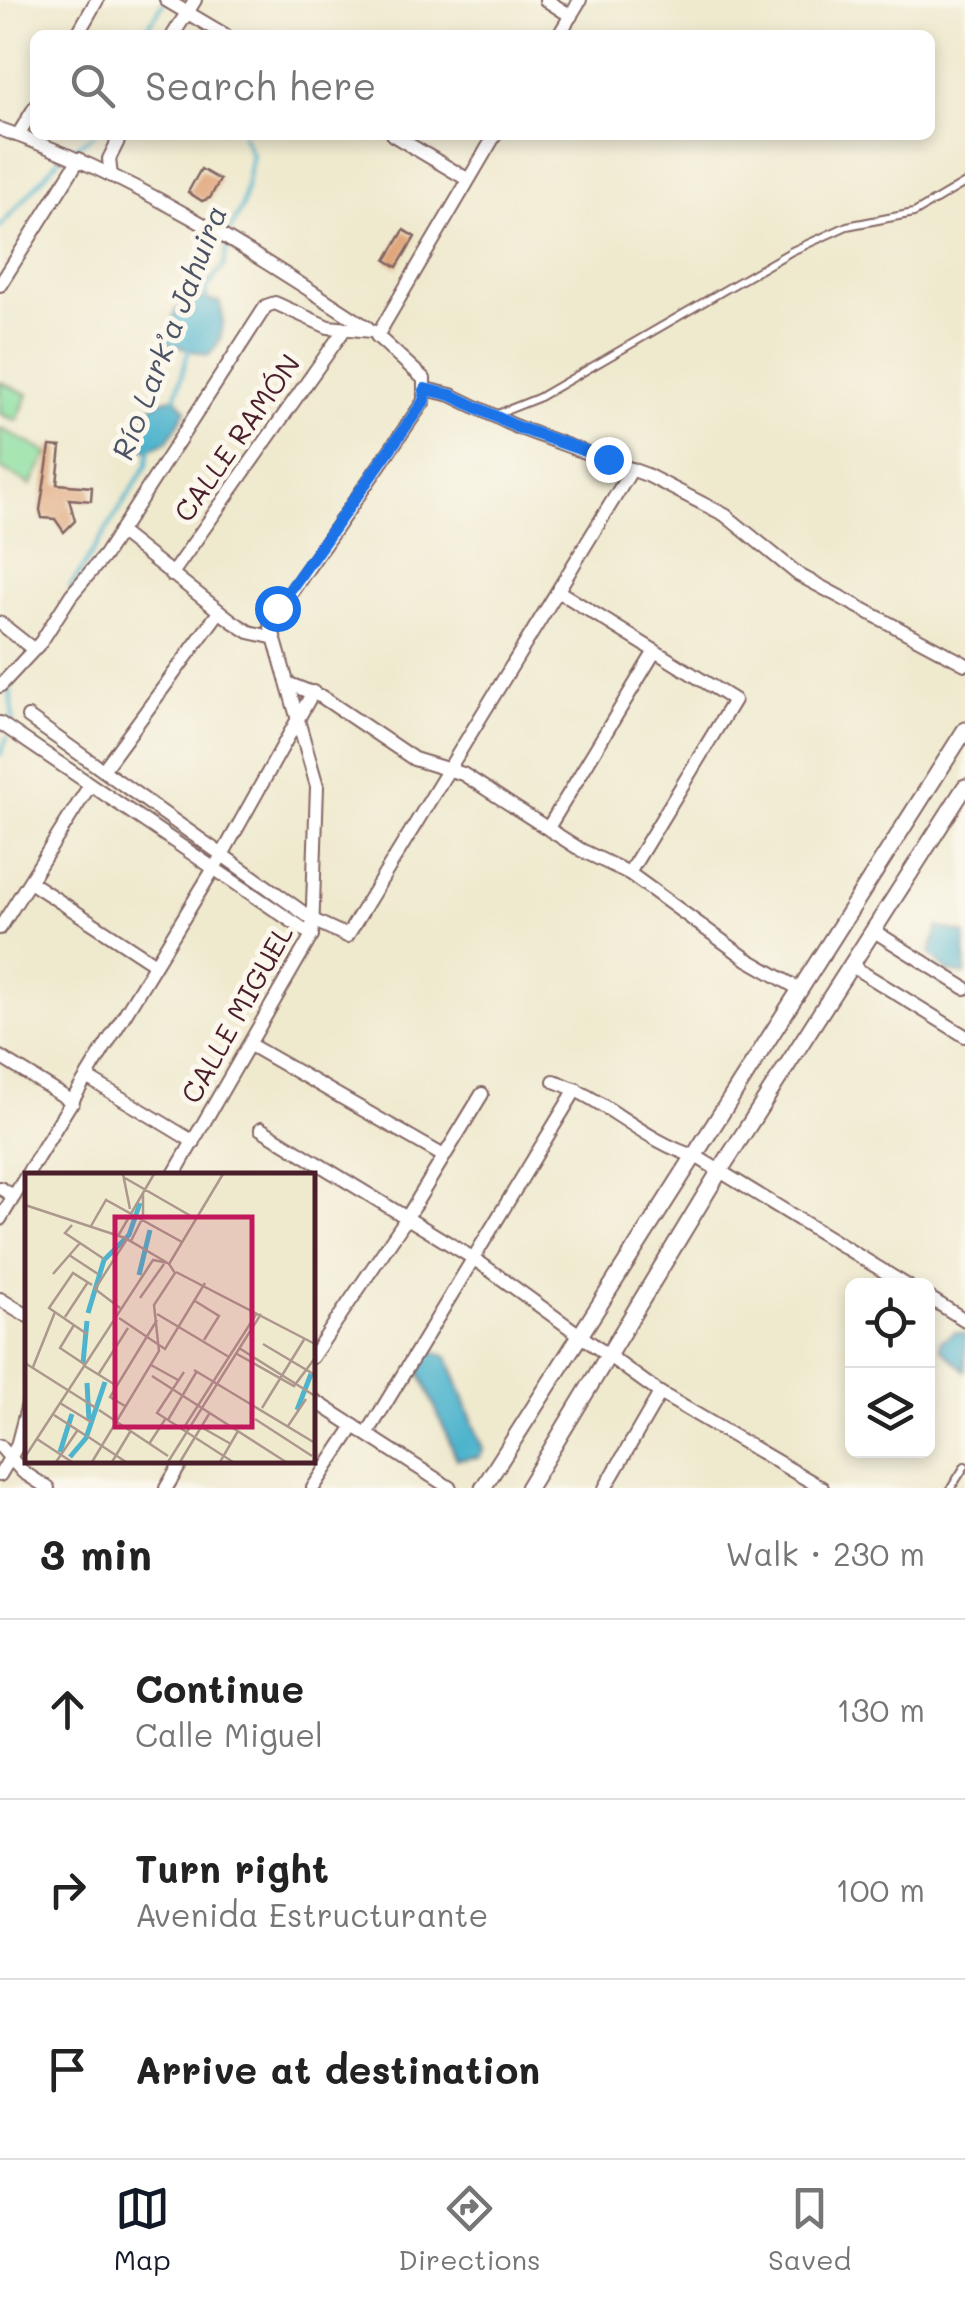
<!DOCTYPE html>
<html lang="en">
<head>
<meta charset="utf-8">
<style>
	body { margin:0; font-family:Mali,sans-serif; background:#f6f6f6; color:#222 }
	.controls { position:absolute; right:30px; bottom:30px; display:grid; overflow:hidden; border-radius:15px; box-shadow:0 5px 15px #0003 }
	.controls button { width:90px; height:90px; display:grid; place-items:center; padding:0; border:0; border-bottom:2px solid #e0e0e0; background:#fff; color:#222; font:50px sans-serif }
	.stop { position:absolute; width:30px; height:30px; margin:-22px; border:8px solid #1a73e8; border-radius:50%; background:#fff }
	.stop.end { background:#1a73e8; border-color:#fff; box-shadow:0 2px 10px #0008 }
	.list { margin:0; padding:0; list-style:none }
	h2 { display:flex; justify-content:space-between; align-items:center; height:130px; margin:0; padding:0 40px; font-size:42px }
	h2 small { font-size:32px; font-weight:400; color:#767676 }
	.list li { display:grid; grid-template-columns:65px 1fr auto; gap:30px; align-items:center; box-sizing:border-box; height:180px; padding:0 40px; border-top:2px solid #e0e0e0 }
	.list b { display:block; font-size:38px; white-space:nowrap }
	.list p { margin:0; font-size:32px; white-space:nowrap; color:#767676 }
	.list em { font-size:32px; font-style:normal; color:#767676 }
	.icon { flex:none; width:55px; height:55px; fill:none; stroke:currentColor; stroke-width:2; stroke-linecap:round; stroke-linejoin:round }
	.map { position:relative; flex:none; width:965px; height:1488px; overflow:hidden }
	.search { position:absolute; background:#fff; box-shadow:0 5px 15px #0003; left:30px; right:30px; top:30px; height:110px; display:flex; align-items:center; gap:25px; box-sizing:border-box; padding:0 35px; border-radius:15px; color:#767676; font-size:38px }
	.sheet { height:670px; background:#fff }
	nav { display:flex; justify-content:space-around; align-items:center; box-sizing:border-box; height:140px; border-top:2px solid #e0e0e0; background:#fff; font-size:28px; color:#767676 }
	nav a { display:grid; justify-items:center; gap:5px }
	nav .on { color:#111827 }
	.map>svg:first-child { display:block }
	.green { fill:#8cdfa0; stroke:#6b7f66; stroke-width:2.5 }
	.water { fill:#4eb4cd; stroke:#4c6a7c; stroke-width:2.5 }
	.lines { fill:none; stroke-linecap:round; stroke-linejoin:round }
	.stream { stroke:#4eb4cd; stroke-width:4 }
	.building { fill:#e0a77d }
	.service-casing { stroke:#846664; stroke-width:10 }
	.minor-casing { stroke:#846664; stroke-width:16 }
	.tertiary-casing { stroke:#846664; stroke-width:19 }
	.service { stroke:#fff; stroke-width:6 }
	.minor { stroke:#fff; stroke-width:12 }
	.tertiary { stroke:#fff; stroke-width:15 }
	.route { stroke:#1a73e8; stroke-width:12 }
	.labels { text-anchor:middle; stroke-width:10; stroke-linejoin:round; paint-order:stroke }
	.street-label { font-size:28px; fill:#4a1f2b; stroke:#fbf7ec }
	.water-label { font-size:30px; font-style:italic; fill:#4b5364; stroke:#fbf7ec }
	.inset-river { fill:none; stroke:#4eb4cd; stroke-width:5 }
	.inset-road { fill:none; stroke:#ad988d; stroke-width:2.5 }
	.view { fill:#c2185b; fill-opacity:0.15; stroke:#c2185b; stroke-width:5 }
	.inset-edge { fill:none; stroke:#4a1f2b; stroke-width:5 }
</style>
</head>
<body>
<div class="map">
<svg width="965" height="1488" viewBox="0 0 965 1488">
	<rect width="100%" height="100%" fill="#fbf7ec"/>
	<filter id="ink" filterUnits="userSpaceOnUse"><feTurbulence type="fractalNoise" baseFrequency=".01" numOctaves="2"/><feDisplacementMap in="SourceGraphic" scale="20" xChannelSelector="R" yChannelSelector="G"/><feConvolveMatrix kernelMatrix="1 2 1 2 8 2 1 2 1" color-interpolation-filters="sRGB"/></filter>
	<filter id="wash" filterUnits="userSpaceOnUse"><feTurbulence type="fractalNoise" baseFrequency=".0048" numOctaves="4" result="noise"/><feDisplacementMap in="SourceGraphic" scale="40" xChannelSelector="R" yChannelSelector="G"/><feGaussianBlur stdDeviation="2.25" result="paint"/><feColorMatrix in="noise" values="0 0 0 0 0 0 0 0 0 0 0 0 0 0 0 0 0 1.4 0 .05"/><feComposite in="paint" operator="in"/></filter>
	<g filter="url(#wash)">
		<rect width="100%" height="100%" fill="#efe9ce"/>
		<g class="green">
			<polygon points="0,382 28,394 17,421 0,414"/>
			<polygon points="0,428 48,453 31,485 0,468"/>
		</g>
		<g class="water">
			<path d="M199,298L219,302C226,319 224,342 208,355L168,344L166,337L176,310Z"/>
			<path d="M176,398L186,410L168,441L149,450L139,447L134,430C142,413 156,398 176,398Z"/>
			<polygon points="938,927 965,934 965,975 949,972 930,954"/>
			<polygon points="955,1332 965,1334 965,1371 941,1349 940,1341"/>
			<polygon points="428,1350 448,1357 483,1450 480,1457 457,1459 418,1367"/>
		</g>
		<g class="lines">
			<g class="stream">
				<polyline points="143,35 163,4"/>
				<polyline points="69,151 94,135"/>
				<polyline points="0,227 61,157"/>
				<polyline points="229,233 242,207 252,156 243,135"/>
				<polyline points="207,300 205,290 224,265 228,242"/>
				<polyline points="175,399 190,346"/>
				<polyline points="70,588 147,465 150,447"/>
				<polyline points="13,721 10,688 15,678"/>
				<polyline points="0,755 7,738"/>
			</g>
		</g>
		<g id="blocks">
			<g class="building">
				<polygon points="201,169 220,180 210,198 202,201 188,192"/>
				<polygon points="404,230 415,237 397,267 386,260"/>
				<polygon points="50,446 61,447 57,484 92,487 91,501 69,499 75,521 64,532 55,519 42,518 40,510"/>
			</g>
		</g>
	</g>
	<g filter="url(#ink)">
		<use href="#blocks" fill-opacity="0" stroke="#846664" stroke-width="2.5"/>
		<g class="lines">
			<defs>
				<g id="service">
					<polyline points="495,415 538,398 792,251 847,226 914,213 965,183"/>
					<polyline points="951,1488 965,1466"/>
				</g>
				<g id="minor">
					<polyline points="166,0 225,35"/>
					<polyline points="546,0 571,16"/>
					<polyline points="77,35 97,0"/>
					<polyline points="173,35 195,0"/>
					<polyline points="559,35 580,0"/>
					<path d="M0,129C131,174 253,252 368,328"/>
					<polyline points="18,135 35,107"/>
					<polyline points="393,135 467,179"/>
					<polyline points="111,176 109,159 121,135"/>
					<polyline points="0,285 79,159"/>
					<polyline points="425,389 451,395 517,427 647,475 725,515 799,575 965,664"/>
					<polyline points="119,532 232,621 249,632 271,637"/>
					<polyline points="171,575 344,330"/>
					<polyline points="558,591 734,700 629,873"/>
					<polyline points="0,623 33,649"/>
					<polyline points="292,685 322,697 414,759 463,774 581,850 629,873 747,959 801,990"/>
					<polyline points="0,686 41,642 71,595 104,556 266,306 275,303 328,327 372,331"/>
					<polyline points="28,717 315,921 347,936 632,469"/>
					<polyline points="0,723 312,935"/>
					<polyline points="103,770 219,612"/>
					<polyline points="548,828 655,651"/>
					<polyline points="30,882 152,962"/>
					<polyline points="0,928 90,785"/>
					<polyline points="874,931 965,988"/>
					<polyline points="852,966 965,1036"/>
					<polyline points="252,1046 442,1155"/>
					<polyline points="0,1057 73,1102"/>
					<polyline points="88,1078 194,1142"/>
					<path d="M554,1081C606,1099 643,1141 697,1157L908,1286"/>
					<polyline points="261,1129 476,1260 660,1393 822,1488"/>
					<polyline points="173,1176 312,935 317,786 270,623 424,401 424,379 377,336 495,135"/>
					<polyline points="0,1188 14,1196"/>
					<polyline points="0,1219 222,855 313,692"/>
					<polyline points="928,1297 965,1320"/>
					<polyline points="0,1299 28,1316"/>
					<polyline points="312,1357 406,1219 482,1094"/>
					<polyline points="312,1399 450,1488"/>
					<polyline points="367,1434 576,1089"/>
					<polyline points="0,1446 23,1472 48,1488"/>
					<polyline points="0,1475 17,1446 28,1404"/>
					<polyline points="166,1488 183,1460"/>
					<polyline points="313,1488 354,1426"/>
					<polyline points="605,1488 660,1393"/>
				</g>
				<g id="tertiary">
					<polyline points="483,1488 965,730"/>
					<polyline points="528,1488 719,1172 965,787"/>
				</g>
			</defs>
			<use href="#service" class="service-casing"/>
			<use href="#minor" class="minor-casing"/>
			<use href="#tertiary" class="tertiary-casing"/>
			<use href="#service" class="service"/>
			<use href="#minor" class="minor"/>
			<use href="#tertiary" class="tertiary"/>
		</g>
	</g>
	<g class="lines" filter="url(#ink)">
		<polyline class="route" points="277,608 424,401 425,389 451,395 517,427 608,459"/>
	</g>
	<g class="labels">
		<g class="street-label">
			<text transform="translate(237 438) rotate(-55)" y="10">CALLE RAMÓN</text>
			<text transform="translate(237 1014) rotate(-61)" y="10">CALLE MIGUEL</text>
		</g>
		<g class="water-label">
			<text transform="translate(170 333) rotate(-69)" y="10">Río Lark’a Jahuira</text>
		</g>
	</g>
	<g transform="translate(25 1173)">
		<rect width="290" height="290" fill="#efe9ce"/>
		<path class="inset-river" d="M114,102L125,57M63,140L79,87L104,62L115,30M58,190L62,148M62,210L64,247M272,237L286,201M35,279L47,241M45,284L61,265L80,209"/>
		<path class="inset-road" d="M98,1L105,36M100,5L171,46M0,32L100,65L141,89M47,52L40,60L79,86M66,53L81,27L157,69M93,63L129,1M106,68L118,44V20M44,82L73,101M151,99L290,171M28,101L55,70M115,125L139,91M170,128L194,143L179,167M95,135L70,116L102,66M132,141L204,184M40,144L63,109M94,145L140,176L180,110M49,152L35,175L59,191M62,161L24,135L48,100L67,112M238,171L290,202M214,175L290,223M212,181L269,213L290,185M0,190L71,235M58,192L92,213M126,192L153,207M8,194L30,139M169,197L290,270M159,199L132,240L208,289M73,202L103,155M127,203L261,289M35,230L66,249M100,233L85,224L132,147M237,235L280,165M74,237L143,283M29,242L60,262M230,246L287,283M143,247L172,198M263,253L281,226M176,254L206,271M158,256L232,140M62,263L101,289M12,266L47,289M124,271L141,245M0,284L128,87L143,90M31,289L52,258M67,289L134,178L129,132L150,100L144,91L198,1M87,289L105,259M143,289L236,141M155,289L184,241M195,289L213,258"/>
		<path class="view" d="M90,44H227V254H90Z"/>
		<rect width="290" height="290" class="inset-edge"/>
	</g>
</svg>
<div class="controls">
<button><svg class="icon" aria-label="locate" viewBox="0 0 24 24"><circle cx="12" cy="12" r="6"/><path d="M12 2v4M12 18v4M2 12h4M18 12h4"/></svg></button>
<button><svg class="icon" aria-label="layers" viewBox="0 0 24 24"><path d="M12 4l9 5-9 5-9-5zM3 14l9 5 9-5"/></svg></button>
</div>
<div class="stop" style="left:277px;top:608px"></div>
<div class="stop end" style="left:608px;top:459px"></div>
<div class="search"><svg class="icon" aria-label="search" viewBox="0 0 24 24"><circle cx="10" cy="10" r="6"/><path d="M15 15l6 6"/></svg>Search here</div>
</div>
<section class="sheet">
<h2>3 min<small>Walk · 230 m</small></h2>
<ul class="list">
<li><svg class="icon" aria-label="ahead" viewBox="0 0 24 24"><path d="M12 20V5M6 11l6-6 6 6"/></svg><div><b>Continue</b><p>Calle Miguel</p></div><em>130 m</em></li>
<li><svg class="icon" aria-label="right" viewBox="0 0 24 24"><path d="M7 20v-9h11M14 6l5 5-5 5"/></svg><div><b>Turn right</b><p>Avenida Estructurante</p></div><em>100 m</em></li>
<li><svg class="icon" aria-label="arrive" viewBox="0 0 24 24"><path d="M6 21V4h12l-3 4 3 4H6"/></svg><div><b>Arrive at destination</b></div></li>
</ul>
</section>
<nav>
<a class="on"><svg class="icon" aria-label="map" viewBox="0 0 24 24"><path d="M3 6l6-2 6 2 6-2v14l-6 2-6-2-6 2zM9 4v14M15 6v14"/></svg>Map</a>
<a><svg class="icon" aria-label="directions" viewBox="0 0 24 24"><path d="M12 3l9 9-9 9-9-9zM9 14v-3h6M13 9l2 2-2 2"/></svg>Directions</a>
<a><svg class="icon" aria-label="saved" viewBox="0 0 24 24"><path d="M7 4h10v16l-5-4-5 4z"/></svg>Saved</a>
</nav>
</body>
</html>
